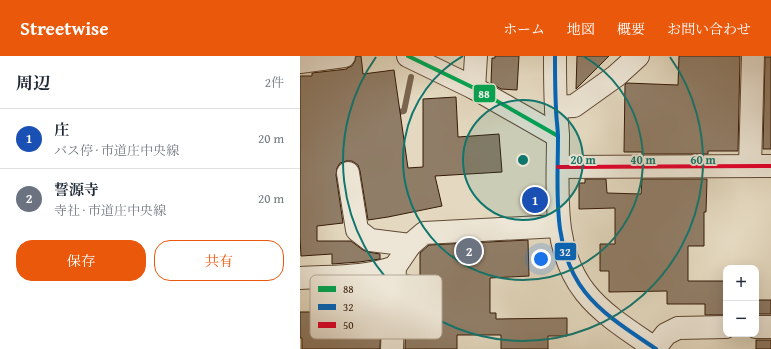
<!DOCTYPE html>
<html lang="ja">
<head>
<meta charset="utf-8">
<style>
	body { margin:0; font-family:"Gentium Book Plus","Noto Serif JP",serif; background:#f2f2f3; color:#1f2937 }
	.controls { position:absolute; right:12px; bottom:12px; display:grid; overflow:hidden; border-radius:8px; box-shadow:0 4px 16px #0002 }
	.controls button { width:36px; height:36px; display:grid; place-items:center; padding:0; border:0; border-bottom:1px solid #e0e1e3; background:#fff; color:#1f2937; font:20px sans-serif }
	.you { position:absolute; left:241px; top:203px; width:14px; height:14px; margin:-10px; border:3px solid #fff; border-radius:50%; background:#1a73e8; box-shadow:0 0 0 6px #1a73e833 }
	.badge { display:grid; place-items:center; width:26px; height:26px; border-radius:50%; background:#ea580c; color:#fff; font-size:13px; font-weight:700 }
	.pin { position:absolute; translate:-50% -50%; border:2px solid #fff; box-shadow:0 1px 4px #0006 }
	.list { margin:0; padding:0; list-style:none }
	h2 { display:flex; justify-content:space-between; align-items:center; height:52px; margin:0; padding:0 16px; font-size:17px }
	h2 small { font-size:13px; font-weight:400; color:#747a83 }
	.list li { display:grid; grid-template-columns:26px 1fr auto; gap:12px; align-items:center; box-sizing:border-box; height:60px; padding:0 16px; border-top:1px solid #e0e1e3 }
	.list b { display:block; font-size:15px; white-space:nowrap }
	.list p { margin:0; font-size:13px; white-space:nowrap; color:#747a83 }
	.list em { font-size:13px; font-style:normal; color:#747a83 }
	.actions { display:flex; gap:8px; padding:12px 16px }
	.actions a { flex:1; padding:9px 0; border:1px solid #ea580c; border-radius:16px; text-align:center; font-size:14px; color:#ea580c }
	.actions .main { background:#ea580c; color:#fff }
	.map { position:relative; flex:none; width:471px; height:293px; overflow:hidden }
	header { display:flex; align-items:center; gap:24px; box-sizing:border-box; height:56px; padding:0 20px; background:#ea580c; color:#fff }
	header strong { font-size:19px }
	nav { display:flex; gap:22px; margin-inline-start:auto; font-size:14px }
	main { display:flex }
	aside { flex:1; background:#fff }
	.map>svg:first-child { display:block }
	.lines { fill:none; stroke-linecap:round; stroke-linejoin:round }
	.stream { stroke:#7a6650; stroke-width:6 }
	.building { fill:#907d67; stroke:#351a07 }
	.minor-casing { stroke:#614a35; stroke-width:24 }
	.tertiary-casing { stroke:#614a35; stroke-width:24 }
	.minor { stroke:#ede6d6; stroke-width:22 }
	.tertiary { stroke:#ede6d6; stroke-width:22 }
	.bus-1-casing { stroke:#ede6d6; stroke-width:7 }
	.bus-2-casing { stroke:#ede6d6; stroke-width:7 }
	.bus-3-casing { stroke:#ede6d6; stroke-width:7 }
	.bus-1 { stroke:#00a651; stroke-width:4 }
	.bus-2 { stroke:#0065bd; stroke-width:4 }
	.bus-3 { stroke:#e4002b; stroke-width:4 }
	.ring { fill:none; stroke:#0f766e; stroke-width:2 }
	.key { fill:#ede6d6; stroke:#b6a998; stroke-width:1 }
	.key-label { font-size:11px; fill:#351a07 }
	.centre { fill:#0f766e; stroke:#ede6d6; stroke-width:2 }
	.ring-label { font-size:12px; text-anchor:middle; font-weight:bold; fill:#0f766e; stroke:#ede6d6; stroke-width:4; stroke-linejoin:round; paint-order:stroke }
	.line-badge { stroke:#ede6d6; stroke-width:1.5 }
	.badge-label { font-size:11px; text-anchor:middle; font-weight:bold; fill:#fff }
</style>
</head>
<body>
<header>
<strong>Streetwise</strong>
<nav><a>ホーム</a><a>地図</a><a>概要</a><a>お問い合わせ</a></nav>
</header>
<main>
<aside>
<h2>周辺<small>2件</small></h2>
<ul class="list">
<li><span class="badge" style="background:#1a4fb4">1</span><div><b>庄</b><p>バス停 · 市道庄中央線</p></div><em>20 m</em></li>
<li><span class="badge" style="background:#6b7280">2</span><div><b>誓源寺</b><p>寺社 · 市道庄中央線</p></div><em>20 m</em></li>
</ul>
<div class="actions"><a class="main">保存</a><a>共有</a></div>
</aside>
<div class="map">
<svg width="471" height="293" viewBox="0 0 471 293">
	<rect width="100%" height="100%" fill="#e4d9c0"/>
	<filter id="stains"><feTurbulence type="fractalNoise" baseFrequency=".005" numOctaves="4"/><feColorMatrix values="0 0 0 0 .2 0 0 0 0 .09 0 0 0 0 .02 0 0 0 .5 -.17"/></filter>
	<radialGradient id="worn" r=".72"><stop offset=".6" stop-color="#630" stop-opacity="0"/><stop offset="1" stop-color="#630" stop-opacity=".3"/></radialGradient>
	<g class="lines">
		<polyline class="stream" points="93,57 104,55 111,21"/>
	</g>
	<g class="building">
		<polygon points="56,0 61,0 63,18 94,14 108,112 123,111 123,43 156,41 158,81 199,78 202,116 135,120 142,150 88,161 68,164 60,115 58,109 52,105 46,105 40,107 37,112 36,119 43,167 17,170 17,185 51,185 63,194 68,196 80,198 80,203 59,206 32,208 32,198 1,200 0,181 0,20 12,20 12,17 47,13 47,12 52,10 55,5"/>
		<polygon points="195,0 219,0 217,34 201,33 191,27 192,2 195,2"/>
		<polygon points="277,0 309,0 276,33"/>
		<polygon points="379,0 440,0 438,95 408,95 408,98 342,98 342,96 324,96 325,29 326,27 378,29"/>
		<polygon points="465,1 471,1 471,93 463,93"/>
		<polygon points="285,123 306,123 307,137 341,138 342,123 407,123 406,156 404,156 404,190 388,190 388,225 426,225 426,259 405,259 405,248 367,248 367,235 309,236 309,215 300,215 300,188 315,188 315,152 279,153 279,127 285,127"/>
		<polygon points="228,184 229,220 190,222 190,257 196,257 196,263 267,262 267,280 248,280 248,293 201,293 201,279 157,279 157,293 105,293 107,219 120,220 120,197 129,189"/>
		<polygon points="82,228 80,293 2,293 2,282 0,282 0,256 19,256 19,244 32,244 32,233 61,231"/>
		<rect x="456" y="244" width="15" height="14"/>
		<rect x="456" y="284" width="15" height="9"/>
	</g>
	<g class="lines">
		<defs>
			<g id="minor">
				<polyline points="108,0 174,32 258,80"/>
				<polyline points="0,6 44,0"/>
				<polyline points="174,32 176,0"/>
				<polyline points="256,51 274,50 316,20 338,0"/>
				<polyline points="450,110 453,0"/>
				<polyline points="258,111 471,110"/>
				<polyline points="48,117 57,174 70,184 110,189"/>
				<path d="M0,222C32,220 65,222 95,211"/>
				<polyline points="456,271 471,271"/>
				<polyline points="355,292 366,278 378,272 426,271"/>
				<polyline points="92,293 95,211 110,189 124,177 259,170"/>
			</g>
			<path id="tertiary" d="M255,0C255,17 255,35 256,52C256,62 258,72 258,82C258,133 251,193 285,236C303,259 331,276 356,293"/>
		</defs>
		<use href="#minor" class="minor-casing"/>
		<use href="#tertiary" class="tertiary-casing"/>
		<use href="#minor" class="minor"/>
		<use href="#tertiary" class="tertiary"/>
		<defs>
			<polyline id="bus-1" points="108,0 174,32 258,80"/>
			<path id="bus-2" d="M255,0C255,17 255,35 256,52C256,62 258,72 258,82C258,133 251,193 285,236C303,259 331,276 356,293"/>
			<polyline id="bus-3" points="258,111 471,110"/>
		</defs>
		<use href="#bus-1" class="bus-1-casing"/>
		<use href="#bus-2" class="bus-2-casing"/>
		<use href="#bus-3" class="bus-3-casing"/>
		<use href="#bus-1" class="bus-1"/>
		<use href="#bus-2" class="bus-2"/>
		<use href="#bus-3" class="bus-3"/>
	</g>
	<circle cx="223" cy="104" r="60" fill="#0f766e" fill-opacity=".12"/>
	<g class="ring">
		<circle cx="223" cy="104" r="60"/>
		<path d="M283 0A120 120 0 1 1 163 0"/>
		<path d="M370 1A180 180 0 1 1 76 1"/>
	</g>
	<rect x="10" y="219" width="132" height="64" rx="6" class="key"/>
	<rect x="18" y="230" width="18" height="6" fill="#00a651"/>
	<rect x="18" y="248" width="18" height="6" fill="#0065bd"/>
	<rect x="18" y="266" width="18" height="6" fill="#e4002b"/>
	<g class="key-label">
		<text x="43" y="237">88</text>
		<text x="43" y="255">32</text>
		<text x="43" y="273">50</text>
	</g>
	<circle cx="223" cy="104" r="6" class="centre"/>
	<g class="ring-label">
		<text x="283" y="108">20 m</text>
		<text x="343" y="108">40 m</text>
		<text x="403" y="108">60 m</text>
	</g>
	<g class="line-badge">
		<rect x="173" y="28" width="23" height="19" rx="4" fill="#00a651"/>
		<rect x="254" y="186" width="23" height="19" rx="4" fill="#0065bd"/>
	</g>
	<g class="badge-label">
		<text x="184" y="42">88</text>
		<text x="265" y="200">32</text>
	</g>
	<rect width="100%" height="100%" filter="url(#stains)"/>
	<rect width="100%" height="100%" fill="url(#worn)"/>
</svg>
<div class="controls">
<button>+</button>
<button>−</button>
</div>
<div class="you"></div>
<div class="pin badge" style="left:235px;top:144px;background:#1a4fb4">1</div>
<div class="pin badge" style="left:169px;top:195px;background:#6b7280">2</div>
</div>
</main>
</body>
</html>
